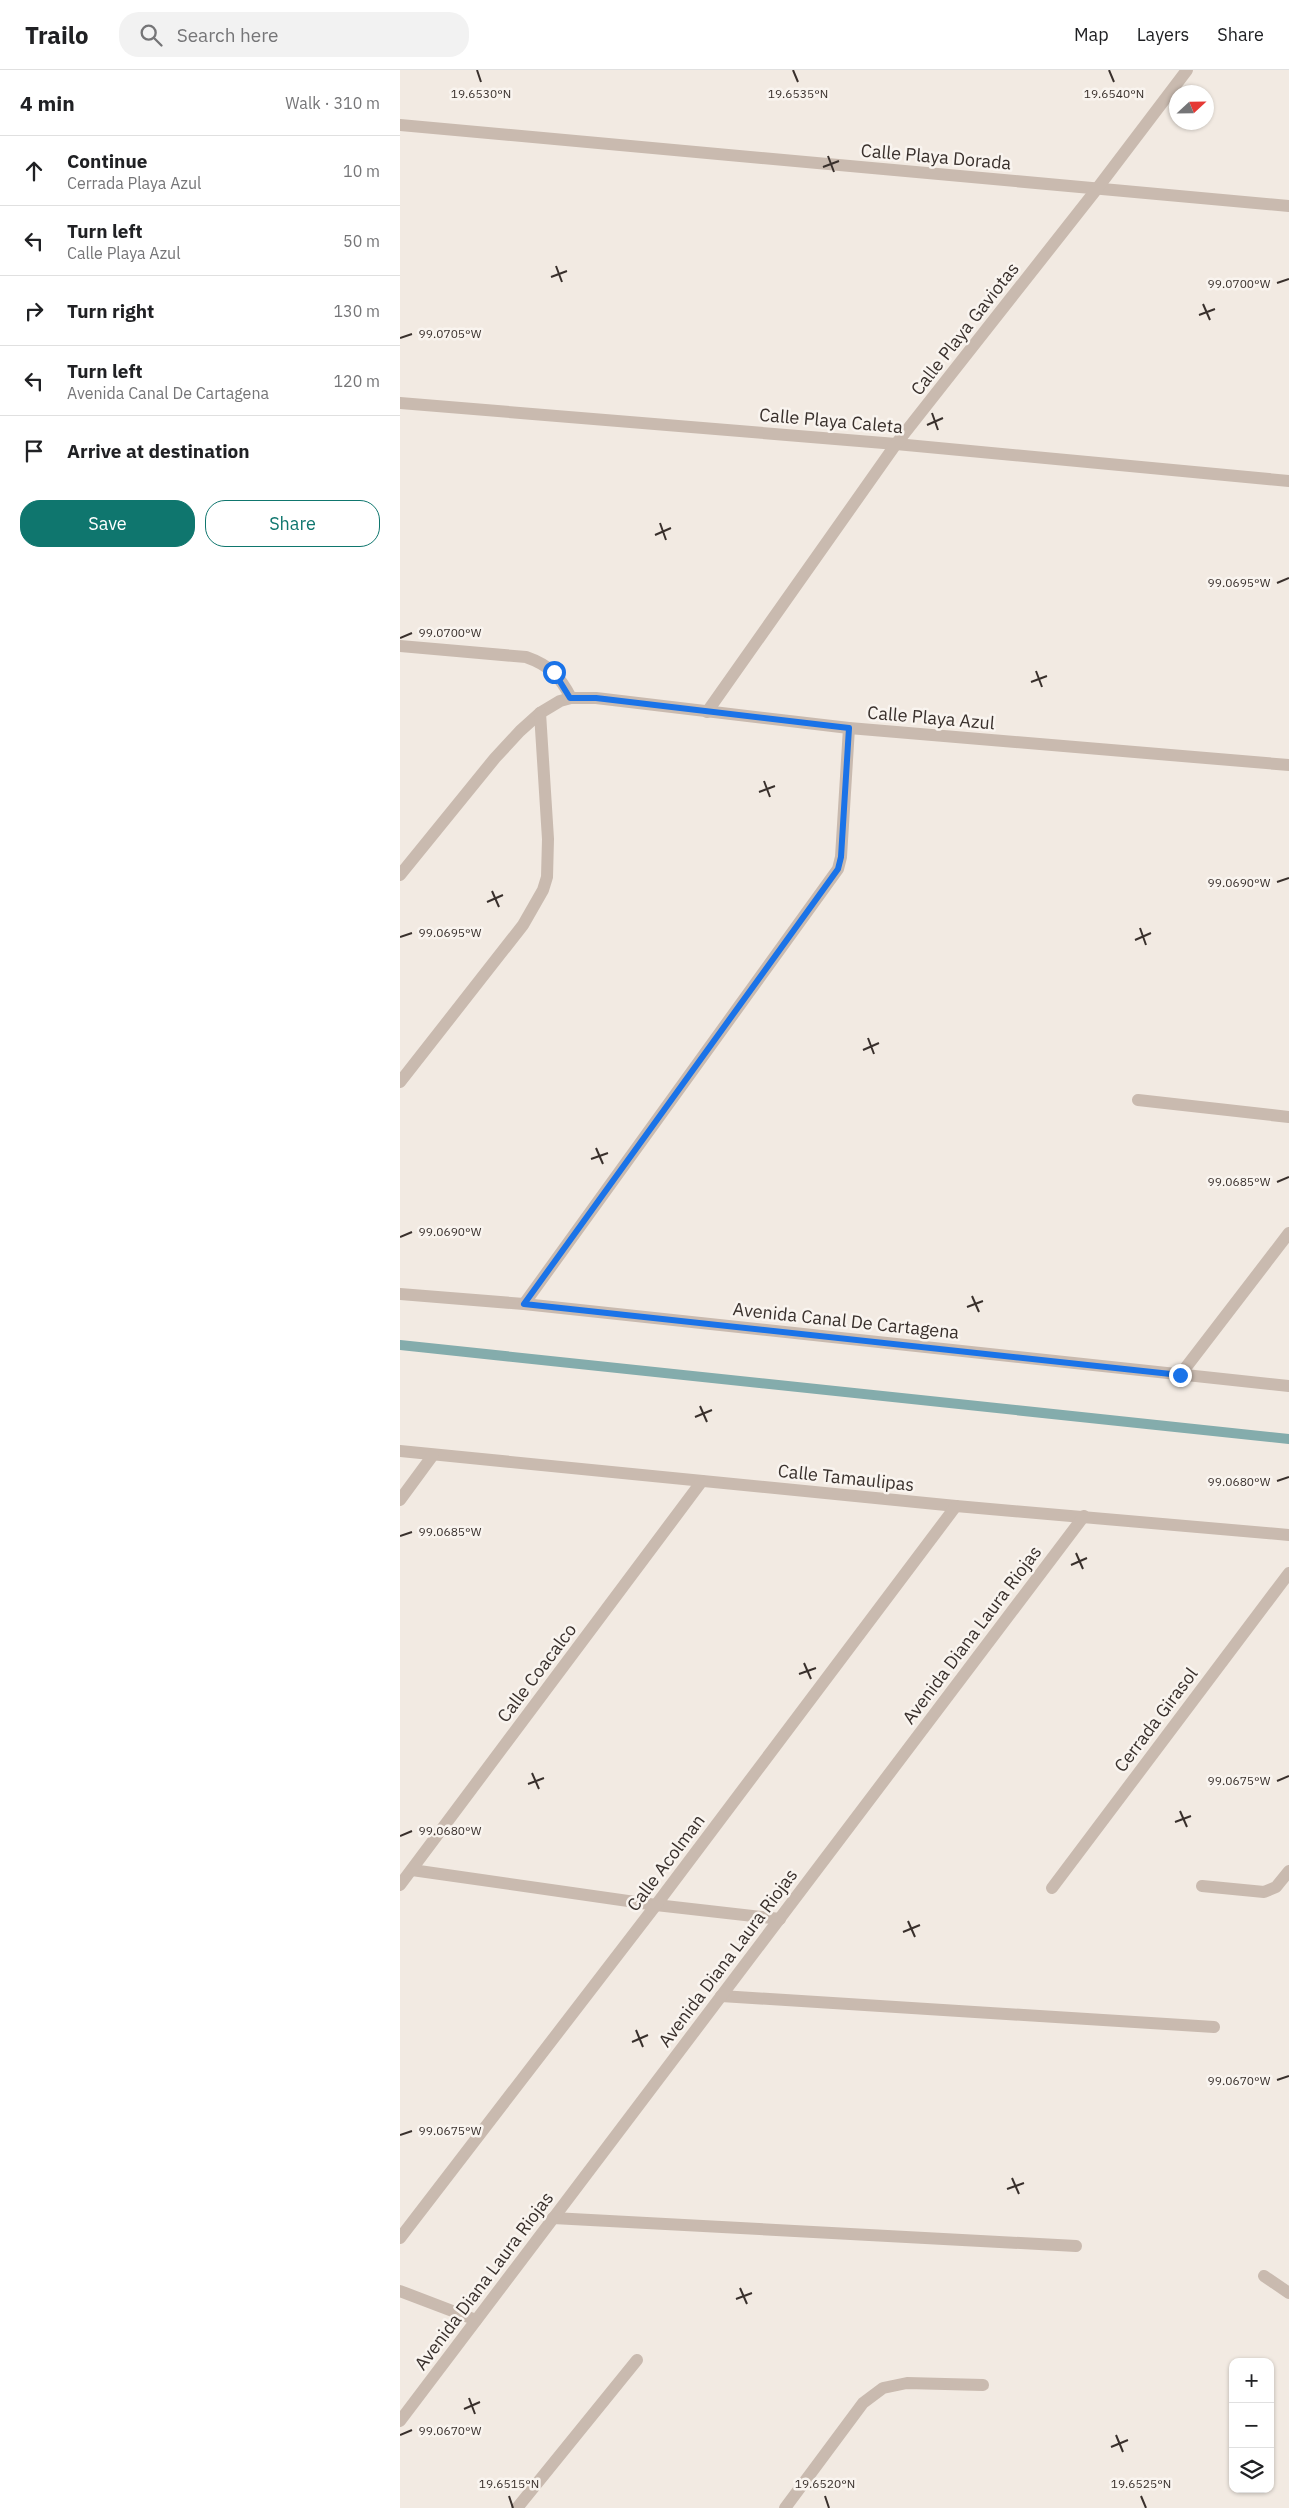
<!DOCTYPE html>
<html lang="en">
<head>
<meta charset="utf-8">
<style>
	body { margin:0; font-family:"IBM Plex Sans",sans-serif; background:#f2f2f2; color:#202124 }
	.controls { position:absolute; right:15px; bottom:15px; display:grid; overflow:hidden; border-radius:10px; box-shadow:0 1px 4px #0004 }
	.controls button { width:45px; height:45px; display:grid; place-items:center; padding:0; border:0; border-bottom:1px solid #e0e0e0; background:#fff; color:#202124; font:25px sans-serif }
	.compass { position:absolute; left:769px; top:15px; width:45px; height:45px; border-radius:50%; background:#fff; box-shadow:0 1px 4px #0004; rotate:68deg }
	.stop { position:absolute; width:15px; height:15px; margin:-11px; border:4px solid #1a73e8; border-radius:50%; background:#fff }
	.stop.end { background:#1a73e8; border-color:#fff; box-shadow:0 1px 5px #0008 }
	.list { margin:0; padding:0; list-style:none }
	h2 { display:flex; justify-content:space-between; align-items:center; height:65px; margin:0; padding:0 20px; font-size:21px }
	h2 small { font-size:16px; font-weight:400; color:#757577 }
	.list li { display:grid; grid-template-columns:32px 1fr auto; gap:15px; align-items:center; box-sizing:border-box; height:70px; padding:0 20px; border-top:1px solid #e0e0e0 }
	.list b { display:block; font-size:19px; white-space:nowrap }
	.list p { margin:0; font-size:16px; white-space:nowrap; color:#757577 }
	.list em { font-size:16px; font-style:normal; color:#757577 }
	.actions { display:flex; gap:10px; padding:15px 20px }
	.actions a { flex:1; padding:11px 0; border:1px solid #0f766e; border-radius:20px; text-align:center; font-size:18px; color:#0f766e }
	.actions .main { background:#0f766e; color:#fff }
	.icon { flex:none; width:28px; height:28px; fill:none; stroke:currentColor; stroke-width:2; stroke-linecap:round; stroke-linejoin:round }
	.map { position:relative; flex:none; width:889px; height:2438px; overflow:hidden }
	header { display:flex; align-items:center; gap:30px; box-sizing:border-box; height:70px; padding:0 25px; background:#fff; border-bottom:1px solid #e0e0e0 }
	header strong { font-size:24px }
	nav { display:flex; gap:28px; margin-inline-start:auto; font-size:18px }
	.search { width:350px; height:45px; background:#f2f2f2; display:flex; align-items:center; gap:12px; box-sizing:border-box; padding:0 18px; border-radius:20px; color:#757577; font-size:19px }
	main { display:flex }
	aside { flex:1; background:#fff }
	.map>svg:first-child { display:block }
	.lines { fill:none; stroke-linecap:round; stroke-linejoin:round }
	.stream { stroke:#84acac; stroke-width:10 }
	.minor { stroke:#c9baaf; stroke-width:12 }
	.route { stroke:#1a73e8; stroke-width:6 }
	.ticks { fill:none; stroke:#39302c; stroke-width:2 }
	.labels { text-anchor:middle; stroke-width:5; stroke-linejoin:round; paint-order:stroke }
	.street-label { font-size:18px; fill:#39302c; stroke:#f9f4ef }
	.ticks-label { font-size:12px; text-anchor:middle; fill:#39302c; stroke:#f9f4ef; stroke-width:5; stroke-linejoin:round; paint-order:stroke }
</style>
</head>
<body>
<header>
<strong>Trailo</strong>
<div class="search"><svg class="icon" aria-label="search" viewBox="0 0 24 24"><circle cx="10" cy="10" r="6"/><path d="M15 15l6 6"/></svg>Search here</div>
<nav><a>Map</a><a>Layers</a><a>Share</a></nav>
</header>
<main>
<aside>
<h2>4 min<small>Walk · 310 m</small></h2>
<ul class="list">
<li><svg class="icon" aria-label="ahead" viewBox="0 0 24 24"><path d="M12 20V5M6 11l6-6 6 6"/></svg><div><b>Continue</b><p>Cerrada Playa Azul</p></div><em>10 m</em></li>
<li><svg class="icon" aria-label="left" viewBox="0 0 24 24"><path d="M17 20v-9H6M10 6l-5 5 5 5"/></svg><div><b>Turn left</b><p>Calle Playa Azul</p></div><em>50 m</em></li>
<li><svg class="icon" aria-label="right" viewBox="0 0 24 24"><path d="M7 20v-9h11M14 6l5 5-5 5"/></svg><div><b>Turn right</b></div><em>130 m</em></li>
<li><svg class="icon" aria-label="left" viewBox="0 0 24 24"><path d="M17 20v-9H6M10 6l-5 5 5 5"/></svg><div><b>Turn left</b><p>Avenida Canal De Cartagena</p></div><em>120 m</em></li>
<li><svg class="icon" aria-label="arrive" viewBox="0 0 24 24"><path d="M6 21V4h12l-3 4 3 4H6"/></svg><div><b>Arrive at destination</b></div></li>
</ul>
<div class="actions"><a class="main">Save</a><a>Share</a></div>
</aside>
<div class="map">
<svg width="889" height="2438" viewBox="0 0 889 2438">
	<rect width="100%" height="100%" fill="#f2eae2"/>
	<g class="lines">
		<polyline class="stream" points="0,1275 889,1369"/>
		<g class="minor">
			<polyline points="0,55 889,136"/>
			<polyline points="0,333 496,374 889,411"/>
			<path d="M0,576L126,587C149,595 160,606 171,628"/>
			<polyline points="307,642 496,374 696,120 787,0"/>
			<polyline points="0,805 95,688 120,661 140,643 160,631 171,628 196,628 449,658 889,695"/>
			<polyline points="0,1012 123,855 143,820 147,807 148,769 140,643"/>
			<polyline points="738,1030 889,1047"/>
			<polyline points="0,1224 124,1234 889,1316"/>
			<polyline points="124,1234 438,799 441,787 449,658"/>
			<polyline points="780,1305 889,1163"/>
			<polyline points="0,1381 556,1436 889,1465"/>
			<polyline points="0,1430 33,1385"/>
			<polyline points="12,1800 256,1835 380,1849"/>
			<polyline points="0,1815 302,1411"/>
			<polyline points="802,1816 864,1822 876,1817 889,1801"/>
			<polyline points="652,1818 889,1503"/>
			<polyline points="321,1926 814,1957"/>
			<polyline points="153,2148 676,2176"/>
			<polyline points="0,2168 256,1835 556,1436"/>
			<polyline points="864,2206 889,2223"/>
			<polyline points="0,2221 76,2250"/>
			<polyline points="0,2351 684,1446"/>
			<polyline points="117,2438 237,2290"/>
			<polyline points="385,2438 463,2333 483,2318 507,2313 583,2315"/>
		</g>
	</g>
	<g class="lines">
		<polyline class="route" points="154,602 170,628 196,628 449,658 441,787 438,799 124,1234 780,1305"/>
	</g>
	<path class="ticks" d="M77,0L81,12M393,0L398,12M709,0L714,12M428,86L434,102M423,97L439,91M156,196L162,212M151,207L167,201M877,213L889,209M803,234L810,250M799,245L815,239M0,268L12,264M532,343L538,360M527,355L543,348M260,453L266,470M255,465L271,458M877,513L889,508M0,568L12,563M636,601L642,617M631,612L647,606M364,711L370,727M359,722L375,716M877,812L889,808M92,821L99,837M87,832L103,825M740,858L746,875M0,867L12,863M735,870L751,863M468,968L474,984M463,980L479,973M196,1078L203,1094M191,1089L208,1083M877,1112L889,1107M0,1167L12,1162M572,1226L579,1242M567,1237L583,1231M300,1336L307,1352M295,1347L312,1340M877,1411L889,1407M0,1466L12,1462M676,1483L683,1499M671,1495L687,1488M404,1593L411,1609M399,1604L416,1598M132,1703L139,1719M877,1711L889,1706M128,1714L144,1708M780,1741L787,1757M775,1752L791,1746M0,1766L12,1761M508,1851L515,1867M503,1862L520,1855M236,1960L243,1977M232,1972L248,1965M877,2010L889,2006M0,2065L12,2061M612,2108L619,2124M607,2119L624,2113M340,2218L347,2234M336,2229L352,2223M69,2328L75,2344M64,2339L80,2332M0,2365L12,2360M716,2365L723,2382M711,2377L728,2370M109,2426L113,2438M425,2426L429,2438M741,2426L746,2438"/>
	<g class="labels">
		<g class="street-label">
			<text transform="translate(536 87) rotate(5)" y="6">Calle Playa Dorada</text>
			<text transform="translate(565 259) rotate(-52)" y="6">Calle Playa Gaviotas</text>
			<text transform="translate(431 351) rotate(5)" y="6">Calle Playa Caleta</text>
			<text transform="translate(531 648) rotate(5)" y="6">Calle Playa Azul</text>
			<text transform="translate(446 1251) rotate(6)" y="6">Avenida Canal De Cartagena</text>
			<text transform="translate(446 1408) rotate(6)" y="6">Calle Tamaulipas</text>
			<text transform="translate(572 1565) rotate(-53)" y="6">Avenida Diana Laura Riojas</text>
			<text transform="translate(137 1603) rotate(-53)" y="6">Calle Coacalco</text>
			<text transform="translate(756 1650) rotate(-53)" y="6">Cerrada Girasol</text>
			<text transform="translate(266 1793) rotate(-53)" y="6">Calle Acolman</text>
			<text transform="translate(328 1888) rotate(-53)" y="6">Avenida Diana Laura Riojas</text>
			<text transform="translate(84 2211) rotate(-53)" y="6">Avenida Diana Laura Riojas</text>
		</g>
	</g>
	<g class="ticks-label">
		<text x="81" y="28">19.6530°N</text>
		<text x="398" y="28">19.6535°N</text>
		<text x="714" y="28">19.6540°N</text>
		<text x="839" y="218">99.0700°W</text>
		<text x="50" y="268">99.0705°W</text>
		<text x="839" y="517">99.0695°W</text>
		<text x="50" y="567">99.0700°W</text>
		<text x="839" y="817">99.0690°W</text>
		<text x="50" y="867">99.0695°W</text>
		<text x="839" y="1116">99.0685°W</text>
		<text x="50" y="1166">99.0690°W</text>
		<text x="839" y="1416">99.0680°W</text>
		<text x="50" y="1466">99.0685°W</text>
		<text x="839" y="1715">99.0675°W</text>
		<text x="50" y="1765">99.0680°W</text>
		<text x="839" y="2015">99.0670°W</text>
		<text x="50" y="2065">99.0675°W</text>
		<text x="50" y="2365">99.0670°W</text>
		<text x="109" y="2418">19.6515°N</text>
		<text x="425" y="2418">19.6520°N</text>
		<text x="741" y="2418">19.6525°N</text>
	</g>
</svg>
<div class="controls">
<button>+</button>
<button>−</button>
<button><svg class="icon" aria-label="layers" viewBox="0 0 24 24"><path d="M12 4l9 5-9 5-9-5zM3 14l9 5 9-5"/></svg></button>
</div>
<svg class="compass" viewBox="-18 -18 36 36"><path d="M0-13l5 13h-10z" fill="#e53935"/><path d="M0 13l5-13h-10z" fill="#757577"/></svg>
<div class="stop" style="left:154px;top:602px"></div>
<div class="stop end" style="left:780px;top:1305px"></div>
</div>
</main>
</body>
</html>
